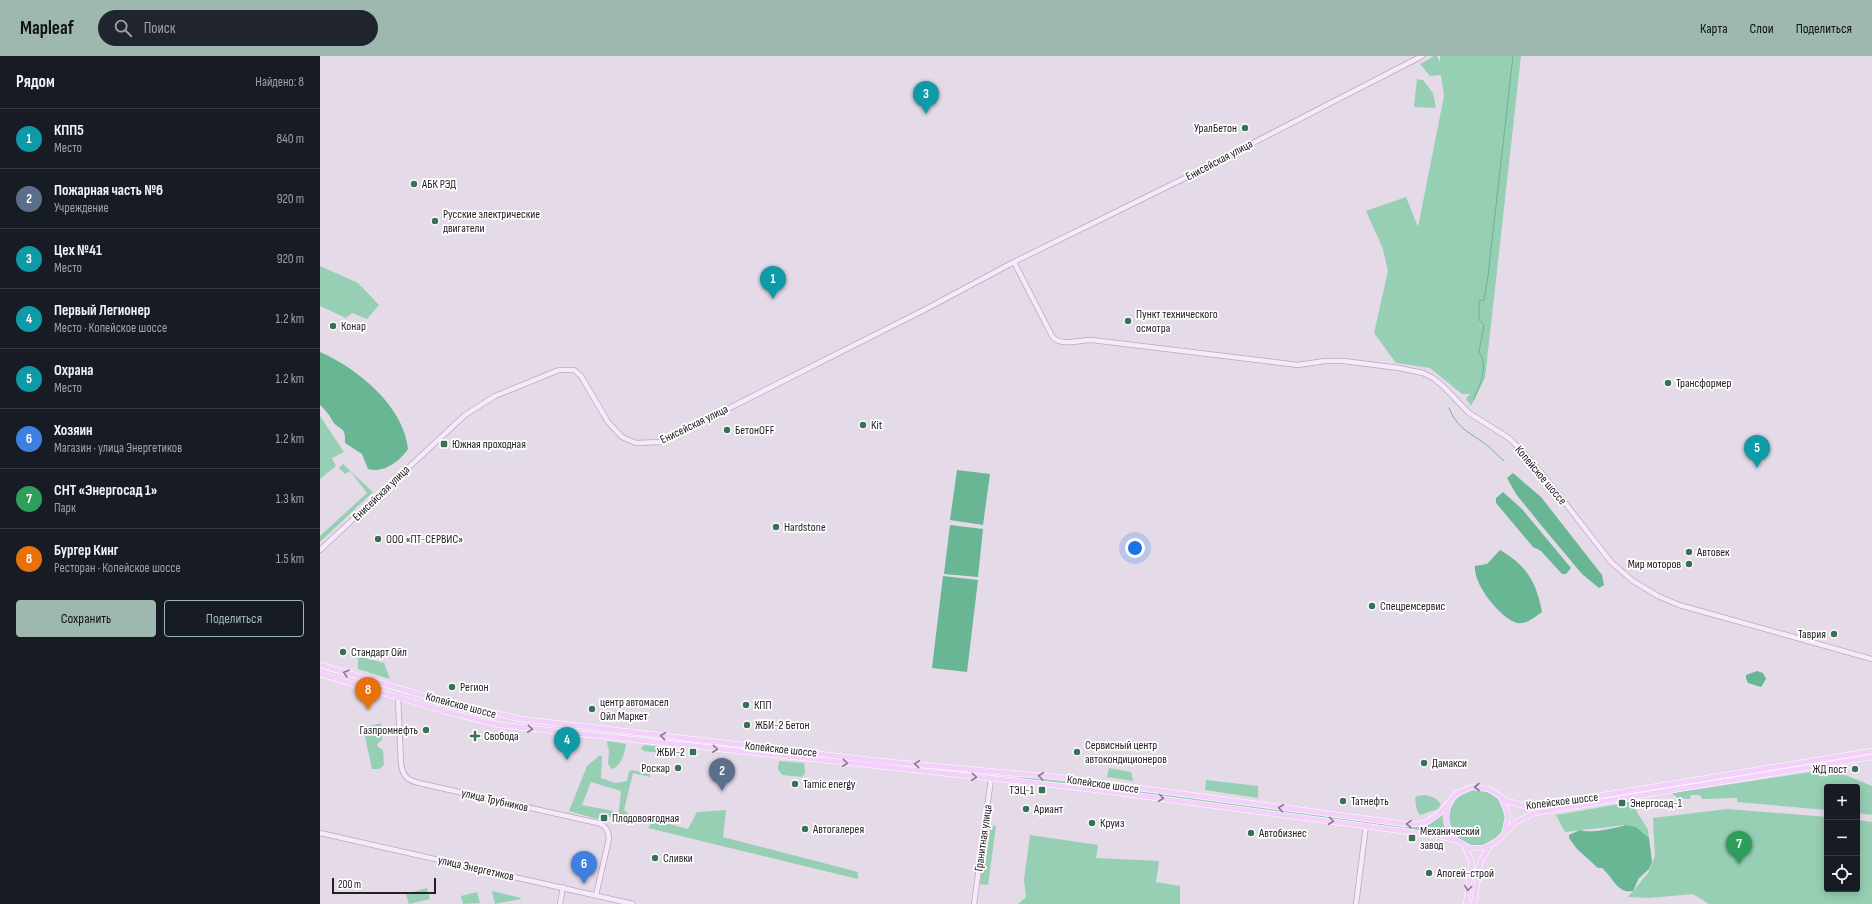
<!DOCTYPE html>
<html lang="ru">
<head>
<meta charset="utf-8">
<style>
	body { margin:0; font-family:"Sofia Sans Condensed",sans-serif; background:#20242c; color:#f1f3f6 }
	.controls { position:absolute; right:12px; bottom:12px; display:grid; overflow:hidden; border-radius:4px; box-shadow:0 2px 10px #0003 }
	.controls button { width:36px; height:36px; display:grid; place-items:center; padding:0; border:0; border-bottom:1px solid #363941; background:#171b24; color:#f1f3f6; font:20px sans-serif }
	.scale { position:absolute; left:12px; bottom:10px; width:104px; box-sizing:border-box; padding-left:4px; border:2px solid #252026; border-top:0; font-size:11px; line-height:14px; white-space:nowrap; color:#252026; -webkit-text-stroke:3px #fff; paint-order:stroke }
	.you { position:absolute; left:815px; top:492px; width:14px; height:14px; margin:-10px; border:3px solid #fff; border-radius:50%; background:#1a73e8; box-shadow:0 0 0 6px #1a73e833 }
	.badge { display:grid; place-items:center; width:26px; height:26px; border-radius:50%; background:#9eb8af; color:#fff; font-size:13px; font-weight:700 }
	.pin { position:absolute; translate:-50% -33px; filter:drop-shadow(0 1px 2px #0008) }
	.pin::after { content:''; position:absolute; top:21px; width:14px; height:12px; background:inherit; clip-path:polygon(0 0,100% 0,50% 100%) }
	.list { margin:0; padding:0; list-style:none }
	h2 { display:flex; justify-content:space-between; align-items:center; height:52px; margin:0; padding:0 16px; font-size:17px }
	h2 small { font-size:13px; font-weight:400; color:#9ea1a6 }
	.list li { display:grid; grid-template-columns:26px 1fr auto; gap:12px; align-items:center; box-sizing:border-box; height:60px; padding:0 16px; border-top:1px solid #363941 }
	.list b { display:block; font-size:15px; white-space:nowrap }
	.list p { margin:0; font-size:13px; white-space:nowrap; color:#9ea1a6 }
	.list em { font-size:13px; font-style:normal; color:#9ea1a6 }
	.actions { display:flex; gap:8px; padding:12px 16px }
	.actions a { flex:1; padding:9px 0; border:1px solid #9eb8af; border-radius:4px; text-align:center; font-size:14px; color:#9eb8af }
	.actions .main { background:#9eb8af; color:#111 }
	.icon { flex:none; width:22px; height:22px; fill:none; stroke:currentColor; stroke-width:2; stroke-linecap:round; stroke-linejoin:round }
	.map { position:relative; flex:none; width:1552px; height:848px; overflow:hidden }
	header { display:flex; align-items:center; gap:24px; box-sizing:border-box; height:56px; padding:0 20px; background:#9eb8af; color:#111 }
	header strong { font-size:19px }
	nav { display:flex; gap:22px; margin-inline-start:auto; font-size:14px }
	.search { width:280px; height:36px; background:#20242c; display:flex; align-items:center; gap:10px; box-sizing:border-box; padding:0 14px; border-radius:22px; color:#9ea1a6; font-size:15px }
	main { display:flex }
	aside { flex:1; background:#171b24 }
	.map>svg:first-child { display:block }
	.green { fill:#96cfb4 }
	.water { fill:#68b693 }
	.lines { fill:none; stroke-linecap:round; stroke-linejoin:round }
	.stream { stroke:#68b693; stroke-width:1 }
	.secondary-casing { stroke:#b6abb8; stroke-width:6 }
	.primary-casing { stroke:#fff; stroke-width:6 }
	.secondary { stroke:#f9e8fd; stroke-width:4.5 }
	.primary { stroke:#f4d1fb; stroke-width:5 }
	.oneway { stroke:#8c7890 }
	.poi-dot { fill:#387058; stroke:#fff; stroke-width:1.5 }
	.labels { text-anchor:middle; stroke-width:3.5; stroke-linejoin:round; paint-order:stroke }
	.poi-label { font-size:12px; fill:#252026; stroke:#fff; text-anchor:start }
	.street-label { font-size:12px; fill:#252026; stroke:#fff }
</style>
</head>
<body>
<header>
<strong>Mapleaf</strong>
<div class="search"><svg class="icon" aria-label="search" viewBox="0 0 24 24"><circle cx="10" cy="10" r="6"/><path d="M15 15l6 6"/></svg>Поиск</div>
<nav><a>Карта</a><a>Слои</a><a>Поделиться</a></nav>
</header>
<main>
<aside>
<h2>Рядом<small>Найдено: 8</small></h2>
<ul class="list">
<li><span class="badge" style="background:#0f9aa8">1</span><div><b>КПП5</b><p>Место</p></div><em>840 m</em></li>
<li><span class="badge" style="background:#5c6f8a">2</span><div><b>Пожарная часть №6</b><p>Учреждение</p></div><em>920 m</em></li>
<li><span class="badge" style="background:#0f9aa8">3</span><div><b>Цех №41</b><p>Место</p></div><em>920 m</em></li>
<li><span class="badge" style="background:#0f9aa8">4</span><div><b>Первый Легионер</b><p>Место · Копейское шоссе</p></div><em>1.2 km</em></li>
<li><span class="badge" style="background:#0f9aa8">5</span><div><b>Охрана</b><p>Место</p></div><em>1.2 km</em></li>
<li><span class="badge" style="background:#3f7fe0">6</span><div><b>Хозяин</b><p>Магазин · улица Энергетиков</p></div><em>1.2 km</em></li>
<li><span class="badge" style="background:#2e9e5b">7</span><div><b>СНТ «Энергосад 1»</b><p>Парк</p></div><em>1.3 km</em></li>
<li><span class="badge" style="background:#e8710a">8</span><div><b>Бургер Кинг</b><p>Ресторан · Копейское шоссе</p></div><em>1.5 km</em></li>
</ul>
<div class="actions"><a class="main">Сохранить</a><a>Поделиться</a></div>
</aside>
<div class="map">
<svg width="1552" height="848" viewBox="0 0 1552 848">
	<rect width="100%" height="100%" fill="#e5dae8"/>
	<g class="green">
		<polygon points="1114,0 1117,0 1120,6 1120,0 1201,0 1165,322 1151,350 1146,343 1150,338 1142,338 1110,312 1076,307 1054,277 1068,215 1063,193 1046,155 1086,141 1098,171 1124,40 1121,19 1110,20 1100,8"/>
		<polygon points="1097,23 1103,24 1113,37 1116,52 1094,51"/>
		<polygon points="0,210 38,227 59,249 47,263 32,257 26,262 0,250"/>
		<polygon points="0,360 24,396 12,402 16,410 0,423"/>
		<polygon points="23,408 53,436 0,486 0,480 47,437 30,415 25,418 19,412"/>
		<polygon points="38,600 64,607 70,623 38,613"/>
		<polygon points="61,667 62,684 57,688 58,691 63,694 64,709 59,713 52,713 43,672"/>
		<path d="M288,685L306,688C305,696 301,711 292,713L288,708L289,695L287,687Z"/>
		<polygon points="324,689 350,692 358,699 324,695 321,693"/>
		<polygon points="280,699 282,701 281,722 295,727 307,725 309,716 311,714 330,718 330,721 313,717 304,754 311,760 308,766 298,764 301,735 271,726 262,749 293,755 293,761 281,760 277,763 249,755 267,710"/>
		<polygon points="459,705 484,707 485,717 482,721 462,719 458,713"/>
		<polygon points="789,712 811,716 813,725 787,721"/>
		<polygon points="1511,713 1552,730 1552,759 1537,757 1537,731 1507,731 1507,754 1417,746 1417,742 1382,743 1380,739 1371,739 1370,743 1358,742 1352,737"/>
		<polygon points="693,721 728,723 1083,771 1083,772"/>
		<polygon points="886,724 938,730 938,742 885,734"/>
		<circle cx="1157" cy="762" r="28"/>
		<path d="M1106,739L1115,742L1121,748L1118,753L1100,759C1096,755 1096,747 1095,742L1097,740Z"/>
		<polygon points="1311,746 1328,774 1329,782 1316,771 1306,769 1245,776 1236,759"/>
		<polygon points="1407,753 1507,761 1507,833 1537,833 1537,764 1552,766 1552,848 1389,848 1373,838 1329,842 1308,841 1328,817 1335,800 1333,762"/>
		<polygon points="406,754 403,781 538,816 538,823 328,772 334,764 368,773 377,756"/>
		<polygon points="1124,756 1124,764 1128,779 1085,772 1085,771 1108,769"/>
		<polygon points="668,769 676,770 668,829 660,828"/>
		<polygon points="710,779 778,789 776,802 839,805 836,826 860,830 860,848 698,848 706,841 704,824"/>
		<polygon points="107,832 110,843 89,848 86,838"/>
		<polygon points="172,835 201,842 201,843 175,848"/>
		<polygon points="157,836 160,847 143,848 141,840"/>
	</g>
	<g class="water">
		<path d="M0,296C37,312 84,350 88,393C80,405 63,418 48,413L42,398L25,387C26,368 19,376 12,364C9,358 5,354 0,349Z"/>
		<polygon points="637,414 670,418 663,469 630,464"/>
		<polygon points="1193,417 1221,441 1282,519 1284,529 1279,532 1262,518 1221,469 1196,438 1187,422"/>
		<polygon points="1183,436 1202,453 1251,512 1246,518 1242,518 1221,495 1213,491 1176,447 1176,442"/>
		<polygon points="630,469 663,473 658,521 624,518"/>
		<path d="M1180,494C1207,510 1216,525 1222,556C1215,561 1206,569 1197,567C1180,562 1153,528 1155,510L1167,508Z"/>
		<polygon points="623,520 658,524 647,616 612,612"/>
		<polygon points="1437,615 1443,617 1446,623 1441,631 1428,627 1426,622 1426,619"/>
		<path d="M1306,769L1316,771L1329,782L1332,806L1329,813L1319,822L1313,835C1297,838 1293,821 1282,812H1278L1257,793L1249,782V779L1260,774C1269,778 1296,772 1306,769Z"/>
	</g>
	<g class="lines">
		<g class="stream">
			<path d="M1154,343C1160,329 1169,309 1159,296L1164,269L1159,264V245L1164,244L1168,220L1193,0"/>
			<path d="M1129,352C1137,373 1151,377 1168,390C1173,394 1178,400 1184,405"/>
		</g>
		<defs>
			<g id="secondary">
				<path d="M694,206L732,280C739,291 760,284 772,284L978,309L1005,305H1024L1079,312L1103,317L1113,322L1123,330L1149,357L1189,382L1203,396L1228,425L1291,506L1313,525L1338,540L1359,549L1552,603"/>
				<polyline points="0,494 145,359 175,340 239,314 254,314 261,320 288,366 302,381 316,387 342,386 604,254 694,206 865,122 1102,0"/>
				<path d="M78,641L81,708C83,723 90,725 103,728L278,767C285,769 289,775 289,783L276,839"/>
				<polyline points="0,777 313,848"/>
				<polyline points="240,848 243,831"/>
				<polyline points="654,848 671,723"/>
				<polyline points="1036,848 1046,770"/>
			</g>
			<g id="primary">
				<polyline points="0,609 118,644 200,663 559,705 745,722 1085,768 1100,768 1109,765 1121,756 1136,738 1152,731 1169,733 1187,745 1206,750 1284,739 1552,695"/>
				<polyline points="0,618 124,655 180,669 770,733 1120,780 1136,784 1150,792 1164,792 1177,785 1196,766 1214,757 1552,701"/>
				<polyline points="1182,743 1188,760 1185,775"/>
				<path d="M1129,748C1124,761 1126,773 1135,783"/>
				<polyline points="1145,791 1152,806 1146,848"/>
				<polyline points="1154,848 1160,807 1169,791"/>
			</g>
		</defs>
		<use href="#secondary" class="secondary-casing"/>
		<use href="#primary" class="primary-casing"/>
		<use href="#secondary" class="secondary"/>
		<use href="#primary" class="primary"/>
	</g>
	<defs><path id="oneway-chevron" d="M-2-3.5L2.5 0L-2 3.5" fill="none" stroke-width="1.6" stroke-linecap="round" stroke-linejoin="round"/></defs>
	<g class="oneway">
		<use href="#oneway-chevron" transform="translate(26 617) rotate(-164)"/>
		<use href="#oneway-chevron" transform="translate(210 673) rotate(6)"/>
		<use href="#oneway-chevron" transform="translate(343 680) rotate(-174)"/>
		<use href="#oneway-chevron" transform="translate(395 693) rotate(6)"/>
		<use href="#oneway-chevron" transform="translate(525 707) rotate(6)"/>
		<use href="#oneway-chevron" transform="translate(597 708) rotate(-174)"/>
		<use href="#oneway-chevron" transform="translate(721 720) rotate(-174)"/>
		<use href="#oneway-chevron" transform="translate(654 721) rotate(6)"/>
		<use href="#oneway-chevron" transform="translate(1157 731) rotate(-180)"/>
		<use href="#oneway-chevron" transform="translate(841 742) rotate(8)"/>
		<use href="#oneway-chevron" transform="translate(961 752) rotate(-172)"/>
		<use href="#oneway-chevron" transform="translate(1011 765) rotate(7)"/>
		<use href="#oneway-chevron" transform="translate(1089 768) rotate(-179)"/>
		<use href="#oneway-chevron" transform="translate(1148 832) rotate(98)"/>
	</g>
	<g class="poi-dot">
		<circle cx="925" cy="72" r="4"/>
		<circle cx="94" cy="128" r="4"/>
		<circle cx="115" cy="165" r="4"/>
		<circle cx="808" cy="265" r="4"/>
		<circle cx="13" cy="270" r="4"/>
		<circle cx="1348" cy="327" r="4"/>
		<circle cx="543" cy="369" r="4"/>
		<circle cx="407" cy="374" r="4"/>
		<rect x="120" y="384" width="8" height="8" rx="2"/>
		<circle cx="456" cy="471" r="4"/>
		<circle cx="58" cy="483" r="4"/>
		<circle cx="1369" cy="496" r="4"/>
		<circle cx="1369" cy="508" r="4"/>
		<circle cx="1052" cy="550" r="4"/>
		<circle cx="1514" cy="578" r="4"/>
		<circle cx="23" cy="596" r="4"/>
		<circle cx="132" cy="631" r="4"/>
		<circle cx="426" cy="649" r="4"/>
		<circle cx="272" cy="653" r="4"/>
		<circle cx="427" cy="669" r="4"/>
		<circle cx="106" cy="674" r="4"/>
		<path d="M153 674h4v4h4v4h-4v4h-4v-4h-4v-4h4z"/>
		<rect x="369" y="692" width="8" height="8" rx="2"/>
		<circle cx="757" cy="696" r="4"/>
		<circle cx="1104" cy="707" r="4"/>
		<circle cx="358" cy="712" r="4"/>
		<circle cx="1535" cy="713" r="4"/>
		<circle cx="475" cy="728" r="4"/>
		<rect x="718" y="730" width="8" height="8" rx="2"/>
		<circle cx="1023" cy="745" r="4"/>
		<rect x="1298" y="743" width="8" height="8" rx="2"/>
		<circle cx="706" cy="753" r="4"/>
		<rect x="280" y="758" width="8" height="8" rx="2"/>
		<circle cx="772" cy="767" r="4"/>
		<circle cx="485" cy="773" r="4"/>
		<circle cx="931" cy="777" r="4"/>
		<rect x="1088" y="778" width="8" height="8" rx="2"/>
		<circle cx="335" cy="802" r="4"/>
		<circle cx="1109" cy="817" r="4"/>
	</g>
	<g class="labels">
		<g class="poi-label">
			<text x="917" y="76" text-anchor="end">УралБетон</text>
			<text x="102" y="132">АБК РЭД</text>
			<text x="123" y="162">Русские электрические<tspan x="123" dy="14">двигатели</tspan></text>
			<text x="816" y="262">Пункт технического<tspan x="816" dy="14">осмотра</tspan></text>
			<text x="21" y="274">Конар</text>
			<text x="1356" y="331">Трансформер</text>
			<text x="551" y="373">Kit</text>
			<text x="415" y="378">БетонOFF</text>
			<text x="132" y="392">Южная проходная</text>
			<text x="464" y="475">Hardstone</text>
			<text x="66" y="487">ООО «ПТ-СЕРВИС»</text>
			<text x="1377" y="500">Автовек</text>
			<text x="1361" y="512" text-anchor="end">Мир моторов</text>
			<text x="1060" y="554">Спецремсервис</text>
			<text x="1506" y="582" text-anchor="end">Таврия</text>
			<text x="31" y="600">Стандарт Ойл</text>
			<text x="140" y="635">Регион</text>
			<text x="280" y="650">центр автомасел<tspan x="280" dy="14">Ойл Маркет</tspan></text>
			<text x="434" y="653">КПП</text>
			<text x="435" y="673">ЖБИ-2 Бетон</text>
			<text x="98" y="678" text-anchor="end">Газпромнефть</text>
			<text x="164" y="684">Свобода</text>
			<text x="765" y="693">Сервисный центр<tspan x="765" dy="14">автокондиционеров</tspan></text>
			<text x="365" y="700" text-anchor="end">ЖБИ-2</text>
			<text x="1112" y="711">Дамакси</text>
			<text x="350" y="716" text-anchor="end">Роскар</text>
			<text x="1527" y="717" text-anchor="end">ЖД пост</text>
			<text x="483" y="732">Tamic energy</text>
			<text x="714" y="738" text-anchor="end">ТЭЦ-1</text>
			<text x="1031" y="749">Татнефть</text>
			<text x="1310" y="751">Энергосад-1</text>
			<text x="714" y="757">Ариант</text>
			<text x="292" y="766">Плодовоягодная</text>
			<text x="780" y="771">Круиз</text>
			<text x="493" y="777">Автогалерея</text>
			<text x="1100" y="779">Механический<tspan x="1100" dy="14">завод</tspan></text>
			<text x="939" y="781">Автобизнес</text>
			<text x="343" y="806">Сливки</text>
			<text x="1117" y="821">Апогей-строй</text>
		</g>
		<g class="street-label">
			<text transform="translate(899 104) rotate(-28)" y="4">Енисейская улица</text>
			<text transform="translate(374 368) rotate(-26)" y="4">Енисейская улица</text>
			<text transform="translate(1221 419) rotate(50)" y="4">Копейское шоссе</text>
			<text transform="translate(61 437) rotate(-44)" y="4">Енисейская улица</text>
			<text transform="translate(141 649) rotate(15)" y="4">Копейское шоссе</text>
			<text transform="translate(461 693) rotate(6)" y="4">Копейское шоссе</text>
			<text transform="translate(783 728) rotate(8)" y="4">Копейское шоссе</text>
			<text transform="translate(175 744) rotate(13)" y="4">улица Трубников</text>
			<text transform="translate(1242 745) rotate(-7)" y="4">Копейское шоссе</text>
			<text transform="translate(663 782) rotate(-82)" y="4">Гранитная улица</text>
			<text transform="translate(156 812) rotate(13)" y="4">улица Энергетиков</text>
		</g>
	</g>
</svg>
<div class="controls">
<button>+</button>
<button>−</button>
<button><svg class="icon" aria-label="locate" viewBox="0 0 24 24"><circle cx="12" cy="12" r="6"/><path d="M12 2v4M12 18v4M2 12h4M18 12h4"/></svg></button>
</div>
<div class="scale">200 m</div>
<div class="you"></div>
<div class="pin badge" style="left:453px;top:243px;background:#0f9aa8">1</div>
<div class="pin badge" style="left:402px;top:735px;background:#5c6f8a">2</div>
<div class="pin badge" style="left:606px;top:58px;background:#0f9aa8">3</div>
<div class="pin badge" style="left:247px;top:704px;background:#0f9aa8">4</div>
<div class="pin badge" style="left:1437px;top:412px;background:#0f9aa8">5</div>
<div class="pin badge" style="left:264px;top:828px;background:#3f7fe0">6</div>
<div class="pin badge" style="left:1419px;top:808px;background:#2e9e5b">7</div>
<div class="pin badge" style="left:48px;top:654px;background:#e8710a">8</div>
</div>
</main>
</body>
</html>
